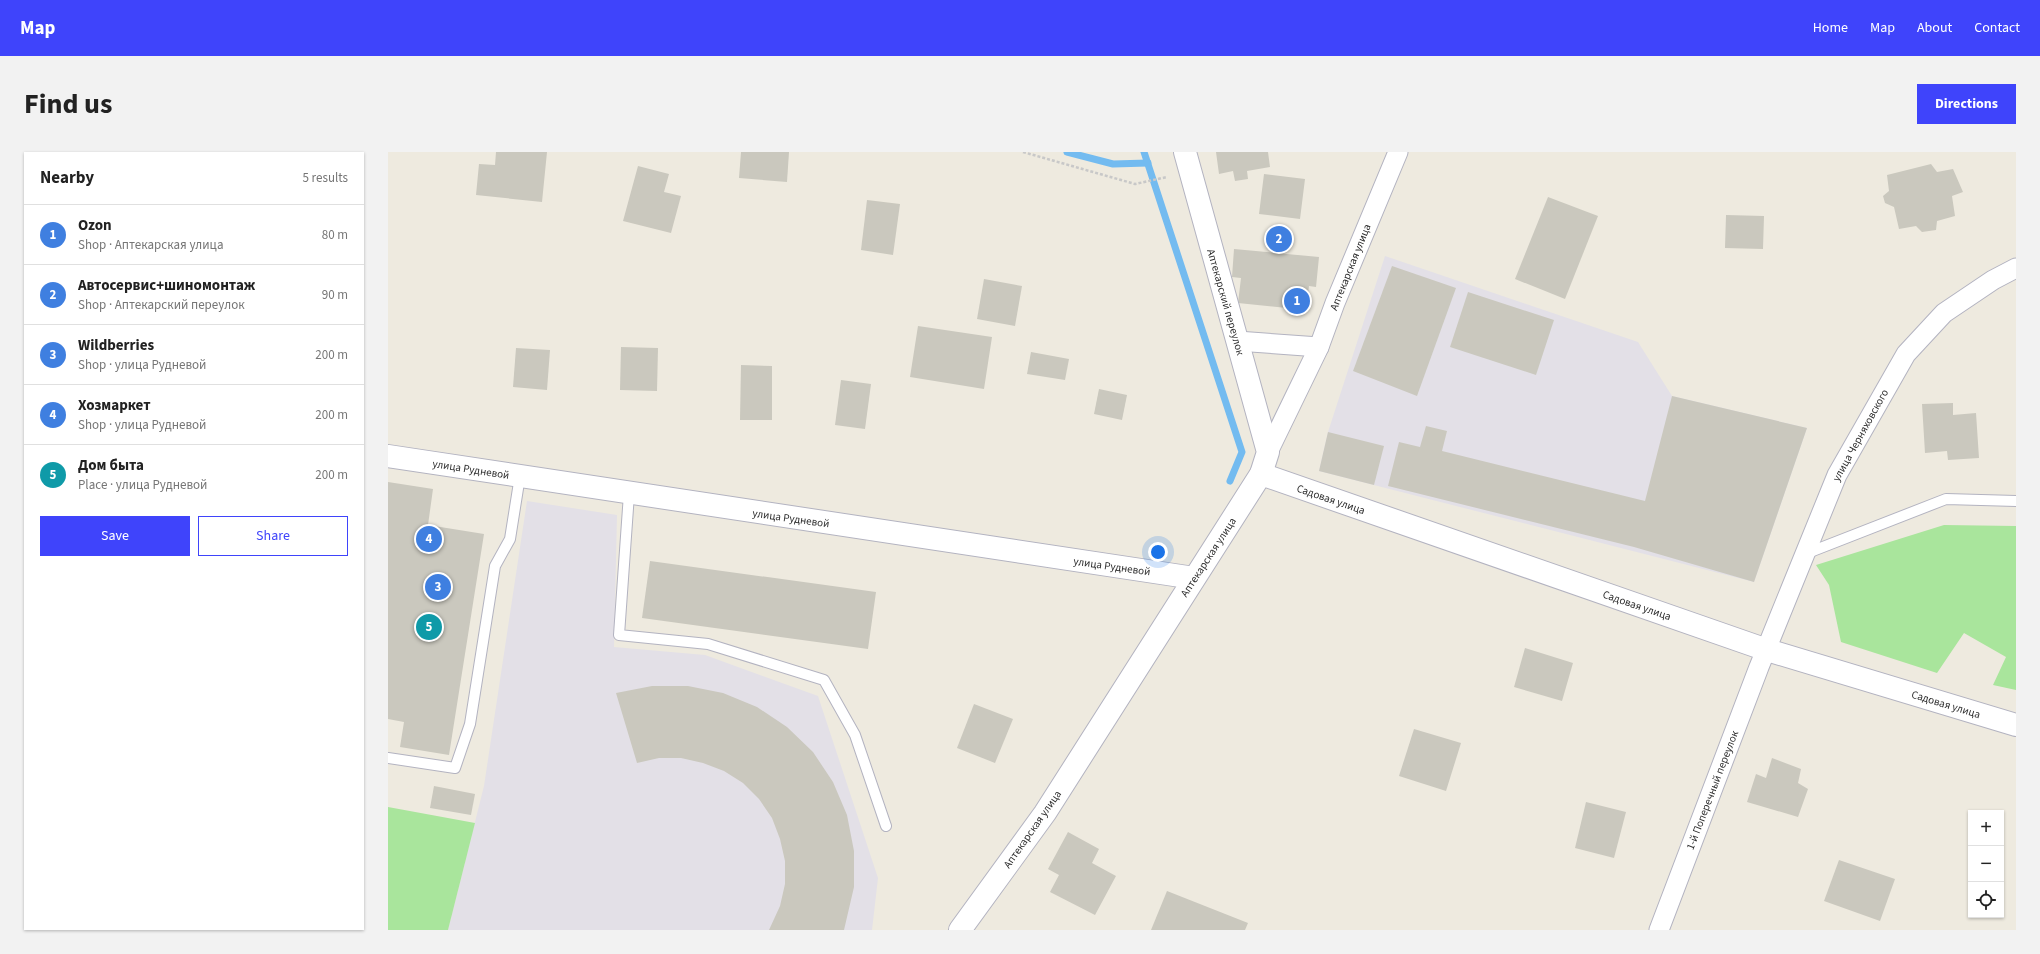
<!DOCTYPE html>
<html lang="en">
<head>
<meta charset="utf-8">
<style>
	body { margin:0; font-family:"Source Sans 3",sans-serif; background:#f2f2f2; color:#222 }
	.controls { position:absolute; right:12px; bottom:12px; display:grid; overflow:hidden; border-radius:0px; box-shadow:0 1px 3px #0004 }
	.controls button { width:36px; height:36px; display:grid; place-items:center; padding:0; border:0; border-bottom:1px solid #e0e0e0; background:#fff; color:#222; font:20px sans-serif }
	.you { position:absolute; left:770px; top:400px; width:14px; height:14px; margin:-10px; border:3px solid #fff; border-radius:50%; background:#1a73e8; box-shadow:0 0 0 6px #1a73e833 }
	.badge { display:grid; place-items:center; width:26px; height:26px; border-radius:50%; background:#3f44fb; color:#fff; font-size:13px; font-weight:700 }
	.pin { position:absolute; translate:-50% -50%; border:2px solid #fff; box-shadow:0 1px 4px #0006 }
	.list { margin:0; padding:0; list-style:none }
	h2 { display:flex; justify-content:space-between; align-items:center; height:52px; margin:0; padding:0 16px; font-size:17px }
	h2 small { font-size:13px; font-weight:400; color:#767676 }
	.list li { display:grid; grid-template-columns:26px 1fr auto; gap:12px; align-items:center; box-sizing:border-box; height:60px; padding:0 16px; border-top:1px solid #e0e0e0 }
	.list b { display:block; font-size:15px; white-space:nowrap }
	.list p { margin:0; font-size:13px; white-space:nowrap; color:#767676 }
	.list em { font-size:13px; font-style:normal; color:#767676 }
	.actions { display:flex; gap:8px; padding:12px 16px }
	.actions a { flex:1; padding:9px 0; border:1px solid #3f44fb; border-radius:0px; text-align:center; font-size:14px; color:#3f44fb }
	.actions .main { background:#3f44fb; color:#fff }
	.icon { flex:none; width:22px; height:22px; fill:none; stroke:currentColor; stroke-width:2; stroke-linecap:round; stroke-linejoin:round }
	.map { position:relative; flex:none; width:1628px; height:778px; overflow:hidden; border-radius:0px }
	header { display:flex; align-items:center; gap:24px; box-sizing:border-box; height:56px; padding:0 20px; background:#3f44fb; color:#fff }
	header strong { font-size:19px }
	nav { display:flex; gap:22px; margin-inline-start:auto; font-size:14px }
	.intro { display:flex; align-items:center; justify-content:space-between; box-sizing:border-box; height:96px; padding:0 24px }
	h1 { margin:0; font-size:28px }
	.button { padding:10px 18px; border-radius:0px; background:#3f44fb; color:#fff; font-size:14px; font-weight:700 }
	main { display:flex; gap:24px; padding:0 24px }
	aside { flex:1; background:#fff; border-radius:0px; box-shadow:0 1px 3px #0004 }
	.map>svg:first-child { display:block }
	.industrial { fill:#e3e0e7 }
	.green { fill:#a9e59c }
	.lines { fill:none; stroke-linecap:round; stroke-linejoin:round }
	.stream { stroke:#73bbf0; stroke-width:7 }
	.building { fill:#cac8be }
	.lane-casing { stroke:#b3b3c0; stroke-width:12 }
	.street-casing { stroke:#b3b3c0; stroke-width:21 }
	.secondary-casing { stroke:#b3b3c0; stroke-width:24 }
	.path { stroke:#c8c8c8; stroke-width:2.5; stroke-dasharray:3 2; stroke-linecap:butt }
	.lane { stroke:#fff; stroke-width:10 }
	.street { stroke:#fff; stroke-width:19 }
	.secondary { stroke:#fff; stroke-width:22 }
	.labels { text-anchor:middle; stroke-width:3; stroke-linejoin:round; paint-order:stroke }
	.street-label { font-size:11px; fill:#2d2d2d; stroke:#fff }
</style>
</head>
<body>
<header>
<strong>Map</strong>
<nav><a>Home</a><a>Map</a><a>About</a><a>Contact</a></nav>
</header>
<div class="intro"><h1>Find us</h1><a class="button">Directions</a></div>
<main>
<aside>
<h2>Nearby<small>5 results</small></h2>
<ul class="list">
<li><span class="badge" style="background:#3f7fe0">1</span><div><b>Ozon</b><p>Shop · Аптекарская улица</p></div><em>80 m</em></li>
<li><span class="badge" style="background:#3f7fe0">2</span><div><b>Автосервис+шиномонтаж</b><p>Shop · Аптекарский переулок</p></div><em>90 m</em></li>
<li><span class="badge" style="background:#3f7fe0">3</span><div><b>Wildberries</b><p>Shop · улица Рудневой</p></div><em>200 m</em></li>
<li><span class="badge" style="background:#3f7fe0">4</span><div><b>Хозмаркет</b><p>Shop · улица Рудневой</p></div><em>200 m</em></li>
<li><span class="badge" style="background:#0f9aa8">5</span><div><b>Дом быта</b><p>Place · улица Рудневой</p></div><em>200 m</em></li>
</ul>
<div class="actions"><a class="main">Save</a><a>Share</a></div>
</aside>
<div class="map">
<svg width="1628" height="778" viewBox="0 0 1628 778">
	<rect width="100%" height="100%" fill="#eeeadf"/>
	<g class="industrial">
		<polygon points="997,104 1250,190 1284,244 1419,276 1366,430 931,319 940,280"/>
		<polygon points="139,349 229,363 226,495 317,503 430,544 490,726 484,778 60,778 96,634"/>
	</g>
	<g class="green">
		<polygon points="1556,373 1628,374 1628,538 1605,533 1618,505 1576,481 1549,521 1453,490 1441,433 1428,413"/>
		<polygon points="0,655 87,671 60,778 0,778"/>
	</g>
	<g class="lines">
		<g class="stream">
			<polyline points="679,0 725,12 760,11"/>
			<polyline points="756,0 854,300 842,329"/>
		</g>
	</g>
	<g class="building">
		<polygon points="108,0 159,0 154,50 88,43 91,12 107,13"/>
		<polygon points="353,0 401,0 399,30 351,26"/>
		<polygon points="828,0 880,0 882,15 859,19 860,27 847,29 845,19 831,22"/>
		<polygon points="1543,12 1549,20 1565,17 1575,40 1564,44 1567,64 1549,69 1548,78 1534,80 1528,74 1511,77 1506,55 1497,51 1495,44 1501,39 1499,23"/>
		<polygon points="250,14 281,22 276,40 293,44 283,81 235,69"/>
		<polygon points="876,22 917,27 912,67 871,62"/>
		<polygon points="1160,45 1210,64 1177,147 1127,127"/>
		<polygon points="479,48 512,52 505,103 473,98"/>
		<polygon points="1338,63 1376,64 1375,97 1337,96"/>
		<polygon points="846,97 931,105 928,135 921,134 918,158 850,151 853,126 844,125"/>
		<polygon points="1004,114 1068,136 1029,244 965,219"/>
		<polygon points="596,127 634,134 627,174 589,167"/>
		<polygon points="1080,140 1166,168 1148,223 1062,195"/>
		<polygon points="530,174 604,185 596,237 522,225"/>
		<polygon points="233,195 270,196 269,239 232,238"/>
		<polygon points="128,196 162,198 159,238 125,235"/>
		<polygon points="643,200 681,207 677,228 639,222"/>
		<polygon points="353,213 384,214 384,268 352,268"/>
		<polygon points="453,228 483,232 477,277 447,273"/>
		<polygon points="711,237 739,243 734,268 706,262"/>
		<polygon points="1284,244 1419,276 1366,430 1246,395 1000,334 1011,290 1032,295 1038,274 1059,279 1054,299 1257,349"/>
		<polygon points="1565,251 1565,263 1588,261 1591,306 1560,308 1559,299 1537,301 1534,252"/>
		<polygon points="940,280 996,294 986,333 931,319"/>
		<polygon points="0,330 45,337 40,373 96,382 61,603 12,595 16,570 0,567"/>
		<polygon points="262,409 488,440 480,497 254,466"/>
		<polygon points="1137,496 1185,511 1174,549 1126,535"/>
		<polygon points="264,534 300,534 335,541 369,555 399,575 425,600 445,630 459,663 466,699 466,735 456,778 381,778 392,754 397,732 397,709 392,687 384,666 371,647 355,631 336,619 315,611 293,606 271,606 249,611 228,541"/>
		<polygon points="586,552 625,567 607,611 569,596"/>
		<polygon points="1026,577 1073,591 1058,639 1011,624"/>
		<polygon points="1384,606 1413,617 1410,631 1420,637 1410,665 1359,650 1368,622 1378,626"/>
		<polygon points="46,634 87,642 83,663 42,656"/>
		<polygon points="1198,650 1238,660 1226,706 1187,696"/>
		<polygon points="680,680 711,697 704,711 728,724 707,763 662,740 671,723 660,717"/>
		<polygon points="1451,708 1507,727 1492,769 1436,749"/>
		<polygon points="779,739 860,771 857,778 763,778"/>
	</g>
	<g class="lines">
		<defs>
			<g id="lane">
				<polyline points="241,342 231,483 320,492 436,528 467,583 498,674"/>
				<polyline points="1417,402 1558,347 1628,349"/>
				<polyline points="0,606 67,616 82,572 107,414 122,387 132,324"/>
			</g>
			<g id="street">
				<polyline points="849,189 931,195"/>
				<polyline points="880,300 931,195 947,151 1010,0"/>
				<polyline points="1271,778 1371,515 1449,323 1518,202 1556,161 1605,128 1628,116"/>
			</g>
			<g id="secondary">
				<polyline points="0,304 806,426"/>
				<polyline points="873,322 1379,498 1628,573"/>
				<polyline points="572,778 657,661 873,322 880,300 797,0"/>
			</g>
		</defs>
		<use href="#lane" class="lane-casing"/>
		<use href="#street" class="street-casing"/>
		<use href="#secondary" class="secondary-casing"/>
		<polyline class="path" points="635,0 747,32 779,25"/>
		<use href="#lane" class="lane"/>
		<use href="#street" class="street"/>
		<use href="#secondary" class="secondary"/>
	</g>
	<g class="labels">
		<g class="street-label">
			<text transform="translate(962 115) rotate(-68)" y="4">Аптекарская улица</text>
			<text transform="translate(838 150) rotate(74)" y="4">Аптекарский переулок</text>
			<text transform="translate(1472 283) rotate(-61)" y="4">улица Черняховского</text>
			<text transform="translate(83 317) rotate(9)" y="4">улица Рудневой</text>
			<text transform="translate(943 347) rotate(19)" y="4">Садовая улица</text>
			<text transform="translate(403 366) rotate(8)" y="4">улица Рудневой</text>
			<text transform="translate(820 405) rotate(-57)" y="4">Аптекарская улица</text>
			<text transform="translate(724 414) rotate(8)" y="4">улица Рудневой</text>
			<text transform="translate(1249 453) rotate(19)" y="4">Садовая улица</text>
			<text transform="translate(1558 552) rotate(17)" y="4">Садовая улица</text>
			<text transform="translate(1324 638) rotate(-69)" y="4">1-й Поперечный переулок</text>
			<text transform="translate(644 677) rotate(-55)" y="4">Аптекарская улица</text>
		</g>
	</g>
</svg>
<div class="controls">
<button>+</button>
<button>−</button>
<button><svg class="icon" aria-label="locate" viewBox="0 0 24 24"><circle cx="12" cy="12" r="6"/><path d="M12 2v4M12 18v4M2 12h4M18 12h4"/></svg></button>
</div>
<div class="you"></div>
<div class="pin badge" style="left:909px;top:149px;background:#3f7fe0">1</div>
<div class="pin badge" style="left:891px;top:87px;background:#3f7fe0">2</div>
<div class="pin badge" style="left:50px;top:435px;background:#3f7fe0">3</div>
<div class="pin badge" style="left:41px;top:387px;background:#3f7fe0">4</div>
<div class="pin badge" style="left:41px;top:475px;background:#0f9aa8">5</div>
</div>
</main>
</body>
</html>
